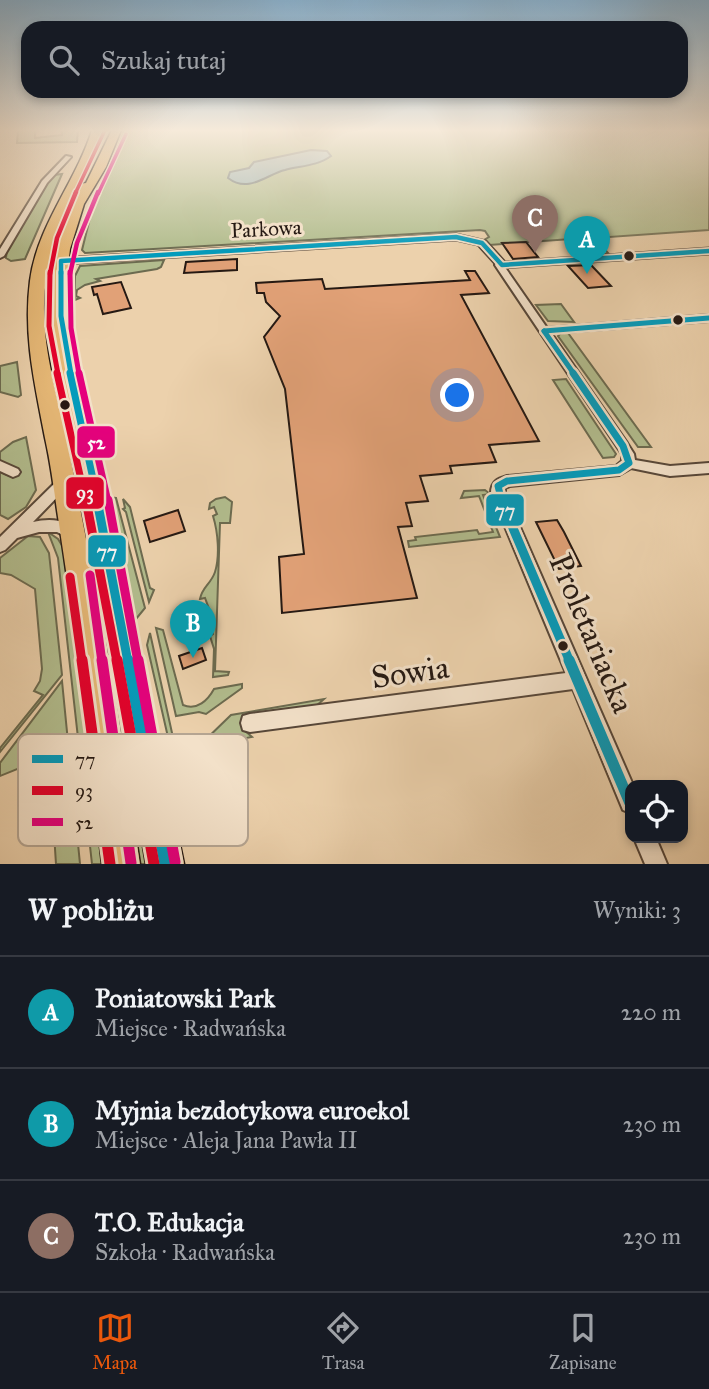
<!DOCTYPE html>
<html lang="pl">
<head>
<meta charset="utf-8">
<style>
	body { margin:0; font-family:"IM FELL Great Primer",serif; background:#20242c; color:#f1f3f6 }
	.controls { position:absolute; right:21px; bottom:21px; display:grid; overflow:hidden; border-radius:14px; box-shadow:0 4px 10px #0003 }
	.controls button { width:63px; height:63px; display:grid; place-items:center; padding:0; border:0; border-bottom:2px solid #363941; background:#171b24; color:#f1f3f6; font:35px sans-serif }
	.you { position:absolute; left:458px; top:396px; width:24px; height:24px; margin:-18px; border:5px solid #fff; border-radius:50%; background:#1a73e8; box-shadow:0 0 0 10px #1a73e833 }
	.badge { display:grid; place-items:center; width:46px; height:46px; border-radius:50%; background:#ea580c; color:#fff; font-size:23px; font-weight:700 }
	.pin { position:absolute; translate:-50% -58px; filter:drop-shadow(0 2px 4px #0008) }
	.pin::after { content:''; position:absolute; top:37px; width:24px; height:21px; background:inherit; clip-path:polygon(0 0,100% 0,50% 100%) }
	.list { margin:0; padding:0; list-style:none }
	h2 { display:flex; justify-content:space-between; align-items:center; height:91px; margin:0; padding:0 28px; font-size:30px }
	h2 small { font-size:23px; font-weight:400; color:#9ea1a6 }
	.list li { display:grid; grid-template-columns:46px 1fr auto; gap:21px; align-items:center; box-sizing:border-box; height:112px; padding:0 28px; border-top:2px solid #363941 }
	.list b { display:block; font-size:26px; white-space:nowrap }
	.list p { margin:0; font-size:23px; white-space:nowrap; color:#9ea1a6 }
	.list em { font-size:23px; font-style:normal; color:#9ea1a6 }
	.icon { flex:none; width:38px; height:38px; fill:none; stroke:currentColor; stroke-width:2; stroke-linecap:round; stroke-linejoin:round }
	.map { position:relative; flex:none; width:709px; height:864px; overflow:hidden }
	.search { position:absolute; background:#171b24; box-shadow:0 4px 10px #0003; left:21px; right:21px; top:21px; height:77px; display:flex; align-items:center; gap:18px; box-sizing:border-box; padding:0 24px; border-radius:21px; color:#9ea1a6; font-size:26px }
	.sheet { height:427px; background:#171b24 }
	nav { display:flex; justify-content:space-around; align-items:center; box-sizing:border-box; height:98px; border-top:2px solid #363941; background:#171b24; font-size:19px; color:#9ea1a6 }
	nav a { display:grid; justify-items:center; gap:4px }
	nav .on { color:#ea580c }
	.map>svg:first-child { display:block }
	.green { fill:#b2bd8e; stroke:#6c6b50; stroke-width:2 }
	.water { fill:#9db5b4; stroke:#6d7774; stroke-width:2 }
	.building { fill:#e1a177; stroke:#251913; stroke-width:2 }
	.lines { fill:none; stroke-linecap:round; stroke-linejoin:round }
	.minor-casing { stroke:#574739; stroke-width:4 }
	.tertiary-casing { stroke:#574739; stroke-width:3 }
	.primary-casing { stroke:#251913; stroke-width:3 }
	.minor { fill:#f3e1c9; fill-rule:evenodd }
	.tertiary { fill:#f3e1c9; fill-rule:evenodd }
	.primary { fill:#e6b876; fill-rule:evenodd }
	.bus-1-far4-casing { stroke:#f3e1c9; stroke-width:8 }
	.bus-1-far3-casing { stroke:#f3e1c9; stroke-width:10 }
	.bus-1-far2-casing { stroke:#f3e1c9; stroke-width:12 }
	.bus-1-far1-casing { stroke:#f3e1c9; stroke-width:14 }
	.bus-1-casing { stroke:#f3e1c9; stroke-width:17 }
	.bus-2-far5-casing { stroke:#f3e1c9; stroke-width:6 }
	.bus-2-far4-casing { stroke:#f3e1c9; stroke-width:8 }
	.bus-2-far3-casing { stroke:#f3e1c9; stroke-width:10 }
	.bus-2-far2-casing { stroke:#f3e1c9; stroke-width:12 }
	.bus-2-far1-casing { stroke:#f3e1c9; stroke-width:14 }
	.bus-2-casing { stroke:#f3e1c9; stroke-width:17 }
	.bus-3-far5-casing { stroke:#f3e1c9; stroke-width:6 }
	.bus-3-far4-casing { stroke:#f3e1c9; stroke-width:8 }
	.bus-3-far3-casing { stroke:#f3e1c9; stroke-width:10 }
	.bus-3-far2-casing { stroke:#f3e1c9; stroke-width:12 }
	.bus-3-far1-casing { stroke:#f3e1c9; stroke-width:14 }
	.bus-3-casing { stroke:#f3e1c9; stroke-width:17 }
	.bus-1-far4 { stroke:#049bbb; stroke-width:4.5 }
	.bus-1-far3 { stroke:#049bbb; stroke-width:5 }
	.bus-1-far2 { stroke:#049bbb; stroke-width:7 }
	.bus-1-far1 { stroke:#049bbb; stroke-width:9 }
	.bus-1 { stroke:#049bbb; stroke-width:11 }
	.bus-2-far5 { stroke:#e4002b; stroke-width:3.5 }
	.bus-2-far4 { stroke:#e4002b; stroke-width:4.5 }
	.bus-2-far3 { stroke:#e4002b; stroke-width:5 }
	.bus-2-far2 { stroke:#e4002b; stroke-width:7 }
	.bus-2-far1 { stroke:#e4002b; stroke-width:9 }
	.bus-2 { stroke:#e4002b; stroke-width:11 }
	.bus-3-far5 { stroke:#e5007d; stroke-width:3.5 }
	.bus-3-far4 { stroke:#e5007d; stroke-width:4.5 }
	.bus-3-far3 { stroke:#e5007d; stroke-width:5 }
	.bus-3-far2 { stroke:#e5007d; stroke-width:7 }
	.bus-3-far1 { stroke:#e5007d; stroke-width:9 }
	.bus-3 { stroke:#e5007d; stroke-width:11 }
	.bus-dot { fill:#251913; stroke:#f3e1c9; stroke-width:2.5 }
	.labels { text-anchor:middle; stroke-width:6; stroke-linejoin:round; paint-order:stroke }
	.far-street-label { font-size:21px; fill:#251913; stroke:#f3e1c9 }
	.near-street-label { font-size:32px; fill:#251913; stroke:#f3e1c9 }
	.key { fill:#f3e1c9; stroke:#b5a592; stroke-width:2 }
	.key-label { font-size:19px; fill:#251913 }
	.line-badge { stroke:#f3e1c9; stroke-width:2.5 }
	.badge-label { font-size:19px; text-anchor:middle; font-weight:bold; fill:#fff }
</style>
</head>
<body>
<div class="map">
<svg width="709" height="864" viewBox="0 0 709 864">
	<rect width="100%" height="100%" fill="#ecd1ac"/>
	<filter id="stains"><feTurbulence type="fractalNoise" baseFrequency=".00286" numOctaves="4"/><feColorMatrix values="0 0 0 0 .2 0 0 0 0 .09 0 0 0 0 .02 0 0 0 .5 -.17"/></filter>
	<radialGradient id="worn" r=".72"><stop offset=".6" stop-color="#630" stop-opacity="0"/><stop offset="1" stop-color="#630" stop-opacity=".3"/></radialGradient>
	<g class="green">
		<polygon points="18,130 35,130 35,138 62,135 62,130 78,130 77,142 17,143"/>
		<polygon points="125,130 709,130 709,230 594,238 609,254 587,255 571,239 489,245 484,240 489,237 485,231 480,230 85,253 82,250 91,214"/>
		<path d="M99,133H103L101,140C86,175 67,208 57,243C36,314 61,390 75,459L70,461C57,394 34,322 51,253C61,212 83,172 99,133Z"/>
		<polygon points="62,174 25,259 11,261 6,258 7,249 47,183 54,175"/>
		<polygon points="164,260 161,267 157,269 96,279 100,281 85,285 77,290 76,296 80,298 75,300 75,276 80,266"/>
		<polygon points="561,304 574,322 548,321 536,305"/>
		<polygon points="561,333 568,333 651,447 638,447 558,336"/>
		<polygon points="17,362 21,395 18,397 0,392 0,366"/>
		<polygon points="566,379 616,454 614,457 603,458 553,380"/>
		<polygon points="26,437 36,490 26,507 8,519 0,515 0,472 12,477 19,470 0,462 0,452 13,442"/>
		<polygon points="77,469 98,571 148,864 139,864 105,643 72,470"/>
		<polygon points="485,490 490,494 483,495 500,537 409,547 408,541 416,540 415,537 477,530 479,534 493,532 479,496 461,498 464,491"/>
		<polygon points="106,497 116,498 145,608 136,619"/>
		<path d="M225,497L232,502L230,523H220L215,671L229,672L228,675L213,677L214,649L210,636L213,634L208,618L212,617L205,598L200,599C202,587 211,584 215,572C220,556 218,532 213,516L217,514L214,507L209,509L210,503L216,499Z"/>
		<polygon points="123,499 130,507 150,588 154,590 149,602 126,512 123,509 125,508"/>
		<polygon points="48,532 58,539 63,547 103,864 92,864 58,558"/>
		<polygon points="28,536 40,537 49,553 62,675 0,752 0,748 43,695 34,691 40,681 42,669 35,589 11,575 0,573 0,558"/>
		<path d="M156,628L163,630L183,705C197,711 208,700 214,689L242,684V688L206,714L199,712L176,716Z"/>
		<polygon points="150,633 174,742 170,746 147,645"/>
		<polygon points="62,681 80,864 56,864 50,771 33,776 32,763 0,776 0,763"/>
		<polygon points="324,699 315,707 244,730 252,737 198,747 231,715"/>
	</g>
	<path class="water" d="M311,150L327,151L331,156C318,166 299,166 285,170C267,174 249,194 228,178L230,172L249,168L254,162Z"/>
	<g class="building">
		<polygon points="526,242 538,257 513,259 502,243"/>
		<polygon points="237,259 237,270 184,273 186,262"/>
		<polygon points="591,265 611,286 588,288 568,266"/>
		<polygon points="465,271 475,271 489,293 461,295 539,441 489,445 496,462 450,466 452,473 420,476 428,501 406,503 412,526 398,527 417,598 282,613 279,557 304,554 285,389 264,337 280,316 266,302 264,293 257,293 256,283 322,279 325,289 470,280"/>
		<polygon points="121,282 131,308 103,314 97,294 94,295 92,287"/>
		<polygon points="178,510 185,531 150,542 144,521"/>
		<polygon points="557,520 564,532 581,566 559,569 536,522"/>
		<polygon points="202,648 206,660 183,669 179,656"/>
	</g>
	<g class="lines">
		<defs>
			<g id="minor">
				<polygon points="66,156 71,157 47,183 4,256 0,258 0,249 42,181"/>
				<path d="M496,263H502L547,328L709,315V321L551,333L627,443L634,454L635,460L670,466L709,463V473L670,476L631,468L619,475L510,486L505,488V493L633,785H630V813L623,810L573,689L250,732L243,730L241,723L243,716L250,714L566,673L491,493C491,482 497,479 507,476L616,466L622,461V454L495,265Z"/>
				<polygon points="0,461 18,469 20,472 18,475 13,477 0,471"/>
				<path d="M64,477L69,479L71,482L69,485L33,522C50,518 69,519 80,534L78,538L73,540L57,532H39L17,538L5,550L0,552V537L59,479Z"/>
				<polygon points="634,838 656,838 667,864 645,864"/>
			</g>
			<polygon id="tertiary" points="456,234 486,241 505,262 709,248 709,254 502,268 498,267 478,245 456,240 61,264 56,261 61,258"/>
			<path id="primary" d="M92,130H102L80,184L86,183L112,130H121L106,167L84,204L70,249L66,283L67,322L102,467L184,864H146L80,467L51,322L50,283L56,249L77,188C58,225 45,262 44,304C43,351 57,395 67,440C72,464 76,489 81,513C104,629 122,747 140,864H102C89,748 76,632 58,517C54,491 51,464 45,438C35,385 23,336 30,281C37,225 76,182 92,130Z"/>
		</defs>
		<use href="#minor" class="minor-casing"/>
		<use href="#tertiary" class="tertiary-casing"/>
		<use href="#primary" class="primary-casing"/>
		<use href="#minor" class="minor"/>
		<use href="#tertiary" class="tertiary"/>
		<use href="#primary" class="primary"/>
		<defs>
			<polyline id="bus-1-far4" points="61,274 61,261 456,237 482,243 502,265 709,251"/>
			<g id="bus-1-far3">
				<polyline points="61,272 61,316 71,374"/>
				<polyline points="544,331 574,374"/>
				<polyline points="544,331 709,318"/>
			</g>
			<g id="bus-1-far2">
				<polyline points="70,373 98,502"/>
				<polyline points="502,502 498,486 507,481 619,470 629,463 623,446 573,373"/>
			</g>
			<g id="bus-1-far1">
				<polyline points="97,500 128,662"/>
				<polyline points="501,500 570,662"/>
			</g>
			<g id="bus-1">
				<polyline points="128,660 165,864"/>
				<polyline points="569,660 630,803"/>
			</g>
			<polyline id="bus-2-far5" points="75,194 105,130"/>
			<polyline id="bus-2-far4" points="50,274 57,238 76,192"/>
			<polyline id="bus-2-far3" points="50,272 49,326 58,374"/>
			<polyline id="bus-2-far2" points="57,373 86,502"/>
			<g id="bus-2-far1">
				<polyline points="86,500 117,662"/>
				<polyline points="70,577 82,662"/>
			</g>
			<g id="bus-2">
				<polyline points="82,660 110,864"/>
				<polyline points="117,660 154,864"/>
			</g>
			<polyline id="bus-3-far5" points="98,194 126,134"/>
			<polyline id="bus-3-far4" points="70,274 77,243 98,192"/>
			<polyline id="bus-3-far3" points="70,272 71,328 79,374"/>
			<polyline id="bus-3-far2" points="79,373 108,502"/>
			<g id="bus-3-far1">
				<polyline points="108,500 138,662"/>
				<polyline points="90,575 102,662"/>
			</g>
			<g id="bus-3">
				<polyline points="102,660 131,863"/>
				<polyline points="138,660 175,862"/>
			</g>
		</defs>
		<use href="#bus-1-far4" class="bus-1-far4-casing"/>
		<use href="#bus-1-far3" class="bus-1-far3-casing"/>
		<use href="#bus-1-far2" class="bus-1-far2-casing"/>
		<use href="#bus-1-far1" class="bus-1-far1-casing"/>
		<use href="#bus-1" class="bus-1-casing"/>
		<use href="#bus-2-far5" class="bus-2-far5-casing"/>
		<use href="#bus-2-far4" class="bus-2-far4-casing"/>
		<use href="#bus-2-far3" class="bus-2-far3-casing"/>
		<use href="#bus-2-far2" class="bus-2-far2-casing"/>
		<use href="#bus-2-far1" class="bus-2-far1-casing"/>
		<use href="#bus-2" class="bus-2-casing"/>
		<use href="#bus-3-far5" class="bus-3-far5-casing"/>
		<use href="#bus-3-far4" class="bus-3-far4-casing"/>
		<use href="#bus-3-far3" class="bus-3-far3-casing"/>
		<use href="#bus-3-far2" class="bus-3-far2-casing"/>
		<use href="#bus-3-far1" class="bus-3-far1-casing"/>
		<use href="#bus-3" class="bus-3-casing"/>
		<use href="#bus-1-far4" class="bus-1-far4"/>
		<use href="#bus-1-far3" class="bus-1-far3"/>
		<use href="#bus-1-far2" class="bus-1-far2"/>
		<use href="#bus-1-far1" class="bus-1-far1"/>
		<use href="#bus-1" class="bus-1"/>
		<use href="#bus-2-far5" class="bus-2-far5"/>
		<use href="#bus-2-far4" class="bus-2-far4"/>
		<use href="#bus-2-far3" class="bus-2-far3"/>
		<use href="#bus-2-far2" class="bus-2-far2"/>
		<use href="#bus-2-far1" class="bus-2-far1"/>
		<use href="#bus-2" class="bus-2"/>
		<use href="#bus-3-far5" class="bus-3-far5"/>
		<use href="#bus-3-far4" class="bus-3-far4"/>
		<use href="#bus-3-far3" class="bus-3-far3"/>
		<use href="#bus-3-far2" class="bus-3-far2"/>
		<use href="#bus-3-far1" class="bus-3-far1"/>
		<use href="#bus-3" class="bus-3"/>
	</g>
	<linearGradient id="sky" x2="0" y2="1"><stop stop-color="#8ab4d3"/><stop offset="0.52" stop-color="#f6eada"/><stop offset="1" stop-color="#f6eada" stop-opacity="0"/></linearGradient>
	<rect width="709" height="251" fill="url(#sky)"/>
	<g class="bus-dot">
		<circle cx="629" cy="256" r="6"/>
		<circle cx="678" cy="320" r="6"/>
		<circle cx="65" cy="405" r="6"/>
		<circle cx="563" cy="646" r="6"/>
	</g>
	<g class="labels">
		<g class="far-street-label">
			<text transform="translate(266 229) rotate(-3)" y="7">Parkowa</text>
		</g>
		<g class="near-street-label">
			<text transform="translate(592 633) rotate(67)" y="11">Proletariacka</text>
			<text transform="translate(410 672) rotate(-8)" y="11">Sowia</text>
		</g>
	</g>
	<rect x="18" y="734" width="230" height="112" rx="10" class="key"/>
	<rect x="32" y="755" width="31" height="8" fill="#049bbb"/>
	<rect x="32" y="786" width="31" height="9" fill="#e4002b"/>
	<rect x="32" y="818" width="31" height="8" fill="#e5007d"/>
	<g class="key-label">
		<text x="75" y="766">77</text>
		<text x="75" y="797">93</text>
		<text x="75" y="829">52</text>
	</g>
	<g class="line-badge">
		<rect x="76" y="425" width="40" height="34" rx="7" fill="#e5007d"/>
		<rect x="65" y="476" width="40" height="34" rx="7" fill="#e4002b"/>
		<rect x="485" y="493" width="40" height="34" rx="7" fill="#049bbb"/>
		<rect x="87" y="534" width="40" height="34" rx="7" fill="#049bbb"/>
	</g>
	<g class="badge-label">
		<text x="96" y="449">52</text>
		<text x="85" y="499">93</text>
		<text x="505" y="517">77</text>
		<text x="107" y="558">77</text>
	</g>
	<rect width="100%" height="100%" filter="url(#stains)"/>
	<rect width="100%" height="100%" fill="url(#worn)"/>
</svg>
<div class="controls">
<button><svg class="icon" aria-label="locate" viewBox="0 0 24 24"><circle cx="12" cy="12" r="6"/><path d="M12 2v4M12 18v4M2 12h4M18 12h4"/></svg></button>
</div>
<div class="you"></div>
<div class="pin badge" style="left:587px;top:274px;background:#0f9aa8">A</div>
<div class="pin badge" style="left:193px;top:658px;background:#0f9aa8">B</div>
<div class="pin badge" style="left:535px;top:253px;background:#8d6e63">C</div>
<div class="search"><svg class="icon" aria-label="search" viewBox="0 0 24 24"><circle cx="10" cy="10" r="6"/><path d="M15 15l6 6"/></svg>Szukaj tutaj</div>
</div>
<section class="sheet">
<h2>W pobliżu<small>Wyniki: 3</small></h2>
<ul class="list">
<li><span class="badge" style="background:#0f9aa8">A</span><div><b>Poniatowski Park</b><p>Miejsce · Radwańska</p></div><em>220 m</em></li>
<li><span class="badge" style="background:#0f9aa8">B</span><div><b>Myjnia bezdotykowa euroekol</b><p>Miejsce · Aleja Jana Pawła II</p></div><em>230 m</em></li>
<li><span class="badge" style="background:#8d6e63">C</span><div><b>T.O. Edukacja</b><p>Szkoła · Radwańska</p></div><em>230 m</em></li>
</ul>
</section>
<nav>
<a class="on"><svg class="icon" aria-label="map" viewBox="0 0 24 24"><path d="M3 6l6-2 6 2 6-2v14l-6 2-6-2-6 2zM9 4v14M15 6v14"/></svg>Mapa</a>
<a><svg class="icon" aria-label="directions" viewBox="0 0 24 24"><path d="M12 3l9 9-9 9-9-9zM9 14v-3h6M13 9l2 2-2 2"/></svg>Trasa</a>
<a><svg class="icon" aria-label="saved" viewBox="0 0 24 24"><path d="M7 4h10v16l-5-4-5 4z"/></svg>Zapisane</a>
</nav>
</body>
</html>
